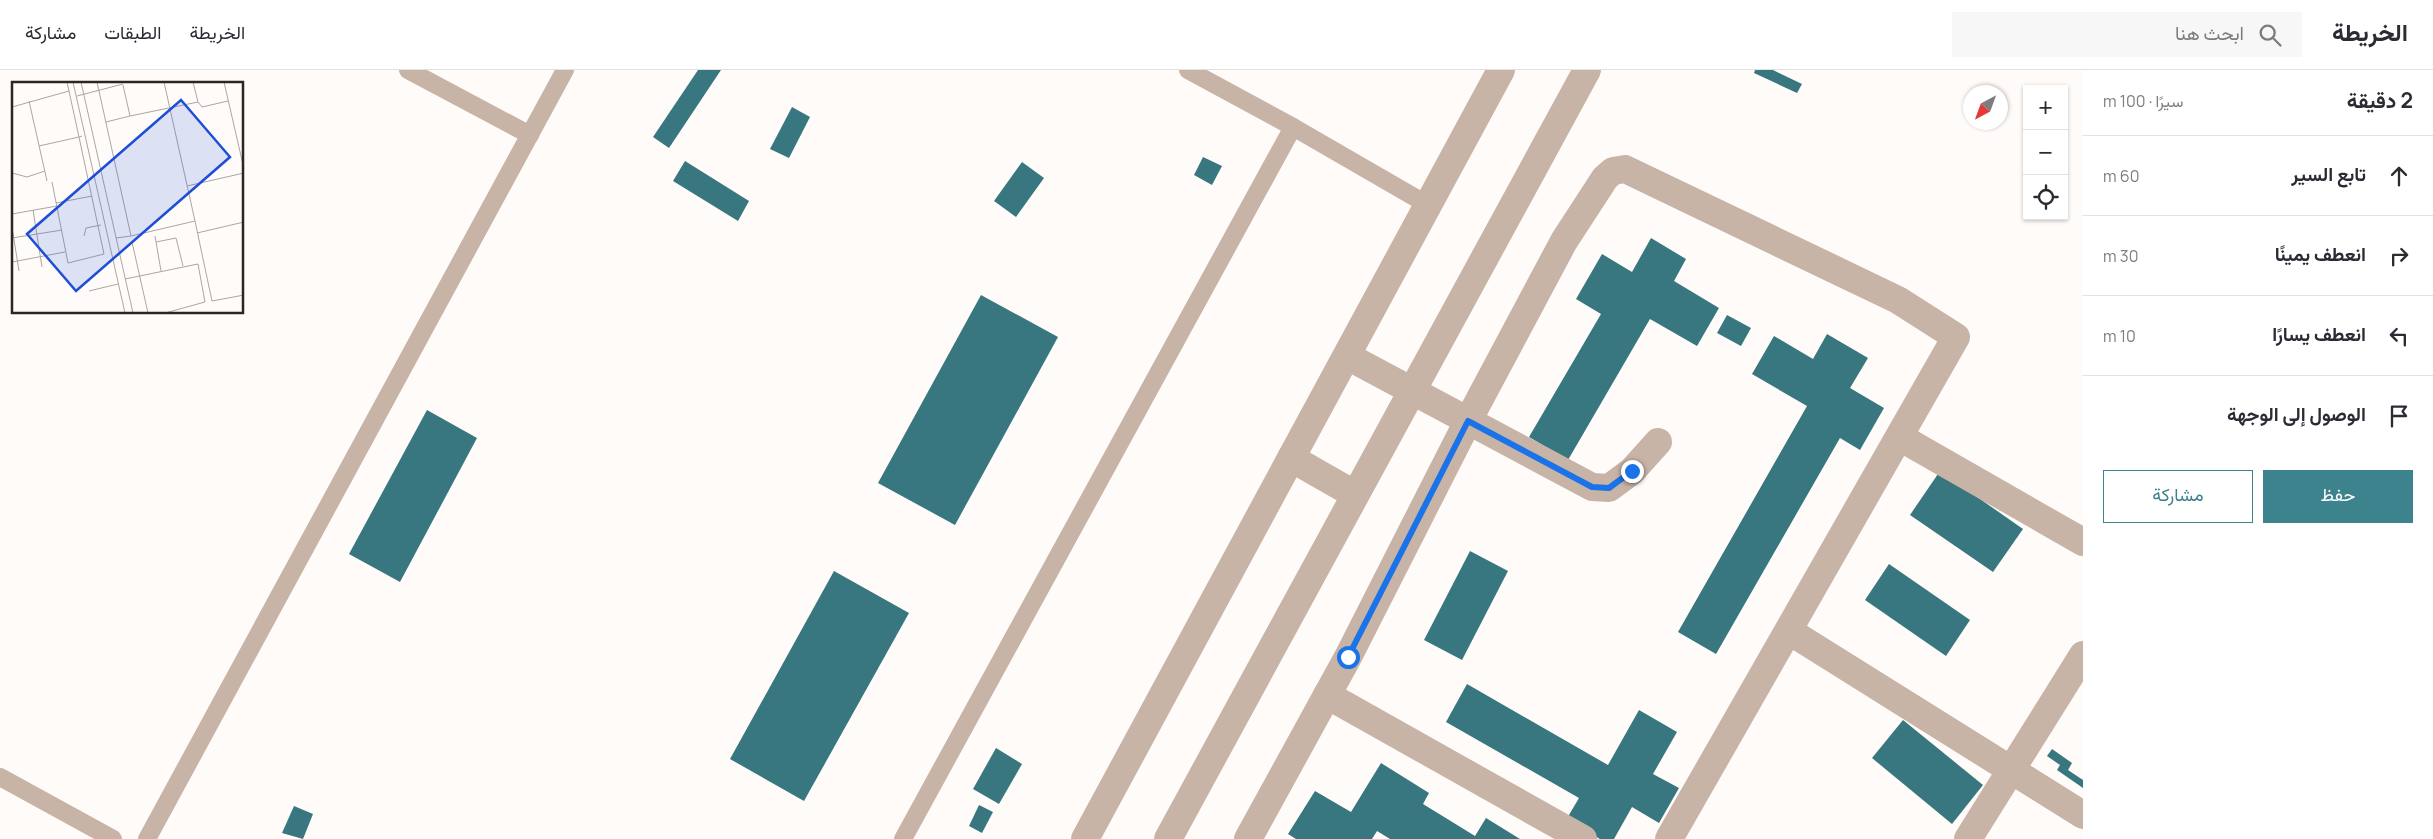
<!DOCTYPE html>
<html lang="ar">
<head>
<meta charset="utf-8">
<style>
	body { margin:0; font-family:Manrope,Vazirmatn,sans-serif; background:#f7f7f7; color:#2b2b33; direction:rtl }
	.controls { position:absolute; right:15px; top:15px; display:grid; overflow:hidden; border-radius:0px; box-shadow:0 1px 4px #0004 }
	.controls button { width:45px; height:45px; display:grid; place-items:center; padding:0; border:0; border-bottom:1px solid #e1e1e2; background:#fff; color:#2b2b33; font:25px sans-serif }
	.compass { position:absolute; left:1963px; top:15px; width:45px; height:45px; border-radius:50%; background:#fff; box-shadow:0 1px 4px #0004; rotate:221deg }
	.stop { position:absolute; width:15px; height:15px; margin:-11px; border:4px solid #1a73e8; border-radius:50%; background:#fff }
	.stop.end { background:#1a73e8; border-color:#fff; box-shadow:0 1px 5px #0008 }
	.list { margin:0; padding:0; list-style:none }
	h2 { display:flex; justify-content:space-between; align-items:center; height:65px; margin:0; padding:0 20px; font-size:21px }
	h2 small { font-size:16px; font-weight:400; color:#7c7c81 }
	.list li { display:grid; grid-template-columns:32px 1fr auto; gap:15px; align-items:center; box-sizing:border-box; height:80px; padding:0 20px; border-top:1px solid #e1e1e2 }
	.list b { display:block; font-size:19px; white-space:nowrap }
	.list em { font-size:16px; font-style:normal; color:#7c7c81 }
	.actions { display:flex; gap:10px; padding:15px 20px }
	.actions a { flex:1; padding:11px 0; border:1px solid #3d838d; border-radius:0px; text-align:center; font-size:18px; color:#3d838d }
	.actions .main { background:#3d838d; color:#fff }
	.icon { flex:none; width:28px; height:28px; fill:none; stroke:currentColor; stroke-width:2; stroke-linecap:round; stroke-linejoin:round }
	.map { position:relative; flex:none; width:2083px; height:769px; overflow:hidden; direction:ltr }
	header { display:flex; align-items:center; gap:30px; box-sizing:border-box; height:70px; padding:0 25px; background:#fff; border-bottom:1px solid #e1e1e2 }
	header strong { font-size:24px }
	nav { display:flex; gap:28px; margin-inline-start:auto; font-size:18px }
	.search { width:350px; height:45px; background:#f7f7f7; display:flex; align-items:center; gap:12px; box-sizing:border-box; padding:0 18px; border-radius:0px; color:#7c7c81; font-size:19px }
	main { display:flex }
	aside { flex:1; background:#fff }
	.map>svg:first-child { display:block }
	.building { fill:#397780 }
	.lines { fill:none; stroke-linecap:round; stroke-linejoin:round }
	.service { stroke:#c8b3a7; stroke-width:18 }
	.minor { stroke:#c8b3a7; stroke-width:28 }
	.tertiary { stroke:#c8b3a7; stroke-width:28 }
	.route { stroke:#1a73e8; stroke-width:6 }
	.inset-road { fill:none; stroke:#aaa6a3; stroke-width:1 }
	.view { fill:#1d4ed8; fill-opacity:0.15; stroke:#1d4ed8; stroke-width:2.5 }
	.inset-edge { fill:none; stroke:#2b2622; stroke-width:2.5 }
</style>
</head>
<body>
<header>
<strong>الخريطة</strong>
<div class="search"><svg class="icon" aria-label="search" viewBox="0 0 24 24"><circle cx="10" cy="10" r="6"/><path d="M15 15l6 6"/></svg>ابحث هنا</div>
<nav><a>الخريطة</a><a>الطبقات</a><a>مشاركة</a></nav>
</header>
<main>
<aside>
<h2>2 دقيقة<small>سيرًا · 100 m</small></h2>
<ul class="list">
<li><svg class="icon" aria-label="ahead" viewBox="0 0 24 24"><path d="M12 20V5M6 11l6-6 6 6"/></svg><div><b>تابع السير</b></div><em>60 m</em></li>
<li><svg class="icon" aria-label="right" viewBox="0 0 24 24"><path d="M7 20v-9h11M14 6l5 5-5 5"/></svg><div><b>انعطف يمينًا</b></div><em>30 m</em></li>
<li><svg class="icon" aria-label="left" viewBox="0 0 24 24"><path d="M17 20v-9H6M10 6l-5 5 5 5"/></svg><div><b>انعطف يسارًا</b></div><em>10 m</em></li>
<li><svg class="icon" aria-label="arrive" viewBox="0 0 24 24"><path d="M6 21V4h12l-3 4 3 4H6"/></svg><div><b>الوصول إلى الوجهة</b></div></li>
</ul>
<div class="actions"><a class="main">حفظ</a><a>مشاركة</a></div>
</aside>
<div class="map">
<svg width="2083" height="769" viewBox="0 0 2083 769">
	<rect width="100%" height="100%" fill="#fefbf9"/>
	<g class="building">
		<polygon points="698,0 721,0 669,78 653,67"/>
		<polygon points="1755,0 1773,0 1802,14 1797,23 1754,3"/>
		<polygon points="792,37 810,47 789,88 770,79"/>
		<polygon points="1203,87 1222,96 1212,115 1194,105"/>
		<polygon points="685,91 749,131 738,151 673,111"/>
		<polygon points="1022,92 1044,108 1016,147 994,131"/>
		<polygon points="1651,168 1686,189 1674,211 1719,238 1697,276 1650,249 1568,390 1529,367 1601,244 1576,229 1602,184 1632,202"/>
		<polygon points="981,225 1058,267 955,455 878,413"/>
		<polygon points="1727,245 1751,258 1741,276 1717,263"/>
		<polygon points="1827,264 1868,288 1850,318 1884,338 1860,380 1840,368 1716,584 1678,562 1807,336 1752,304 1774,266 1813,289"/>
		<polygon points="427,340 477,368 400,512 349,484"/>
		<polygon points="1940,401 2023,459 1993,502 1910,445"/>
		<polygon points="1470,481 1508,501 1462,590 1424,570"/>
		<polygon points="1889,494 1970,550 1946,586 1865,530"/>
		<polygon points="834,501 909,543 804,731 730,689"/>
		<polygon points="1467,614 1608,695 1639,640 1677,662 1653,704 1679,718 1659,753 1632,737 1614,769 1600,769 1566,750 1579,728 1446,652"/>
		<polygon points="1903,650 1983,715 1952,754 1872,688"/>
		<polygon points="996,678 1022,694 999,734 973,719"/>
		<polygon points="2052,679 2072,693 2068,700 2083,710 2083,718 2057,700 2060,695 2047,686"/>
		<polygon points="1381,693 1429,723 1423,734 1475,766 1486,748 1520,769 1390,769 1377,761 1372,769 1296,769 1288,764 1315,721 1351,742"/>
		<polygon points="979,735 993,742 982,763 969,756"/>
		<polygon points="294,736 313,744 303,769 282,763"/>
	</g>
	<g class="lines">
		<g class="service">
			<polyline points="408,0 530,65"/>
			<polyline points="1188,0 1293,57"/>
			<polyline points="0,707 113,769"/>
			<polyline points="147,769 565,0"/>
			<polyline points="903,769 1293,57 1428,135"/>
		</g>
		<g class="minor">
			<polyline points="1347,286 1592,417 1609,418 1632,401 1658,372"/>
			<polyline points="1910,373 2083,472"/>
			<polyline points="1789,561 2083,745"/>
			<polyline points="1327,625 1583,769"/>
			<polyline points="1248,769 1348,587 1468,351 1564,171 1605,108 1613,101 1625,99 1898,230 1956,267 1669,769"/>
			<polyline points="1968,769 2083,585"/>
		</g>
		<g class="tertiary">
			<polyline points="1291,388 1354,424"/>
			<polyline points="1085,769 1501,0"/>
			<polyline points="1168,769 1587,0"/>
		</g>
	</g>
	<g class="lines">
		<polyline class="route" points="1348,587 1468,351 1592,417 1609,418 1632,401"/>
	</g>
	<g transform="translate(12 12)">
		<rect width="231" height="231" fill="#fefbf9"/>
		<path class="inset-road" d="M55,0L67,55L70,54M61,0L113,231M69,0L121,231M85,0L119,154L104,156M152,0L183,139M212,0L232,87M111,3L118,34L186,20L181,0M65,14L111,2M17,19L35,99M186,20L190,25L216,19M0,25L57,9M94,40L118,34M27,64L67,55L92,172L56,181L40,100M0,91L15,95L33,89M175,104L232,91M44,121L80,114M21,128L30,185M0,132L45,124M0,145L7,189M185,151L232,140M72,154L74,146L89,143M119,154L183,139L200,219L232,213M143,154L149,189M0,156L50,148M120,160L136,231M144,160L164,156L171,184M0,180L53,170M113,197L186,182L193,220L153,231M77,209L106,202"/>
		<path class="view" d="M169,18L218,75L64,209L15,152Z"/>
		<rect width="231" height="231" class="inset-edge"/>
	</g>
</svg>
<div class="controls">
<button>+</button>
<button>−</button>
<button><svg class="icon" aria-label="locate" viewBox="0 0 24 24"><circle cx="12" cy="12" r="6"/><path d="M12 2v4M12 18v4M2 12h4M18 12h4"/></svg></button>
</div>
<svg class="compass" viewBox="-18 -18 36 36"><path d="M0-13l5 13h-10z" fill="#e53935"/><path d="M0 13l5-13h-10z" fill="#7c7c81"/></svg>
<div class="stop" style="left:1348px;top:587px"></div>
<div class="stop end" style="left:1632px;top:401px"></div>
</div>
</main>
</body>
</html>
